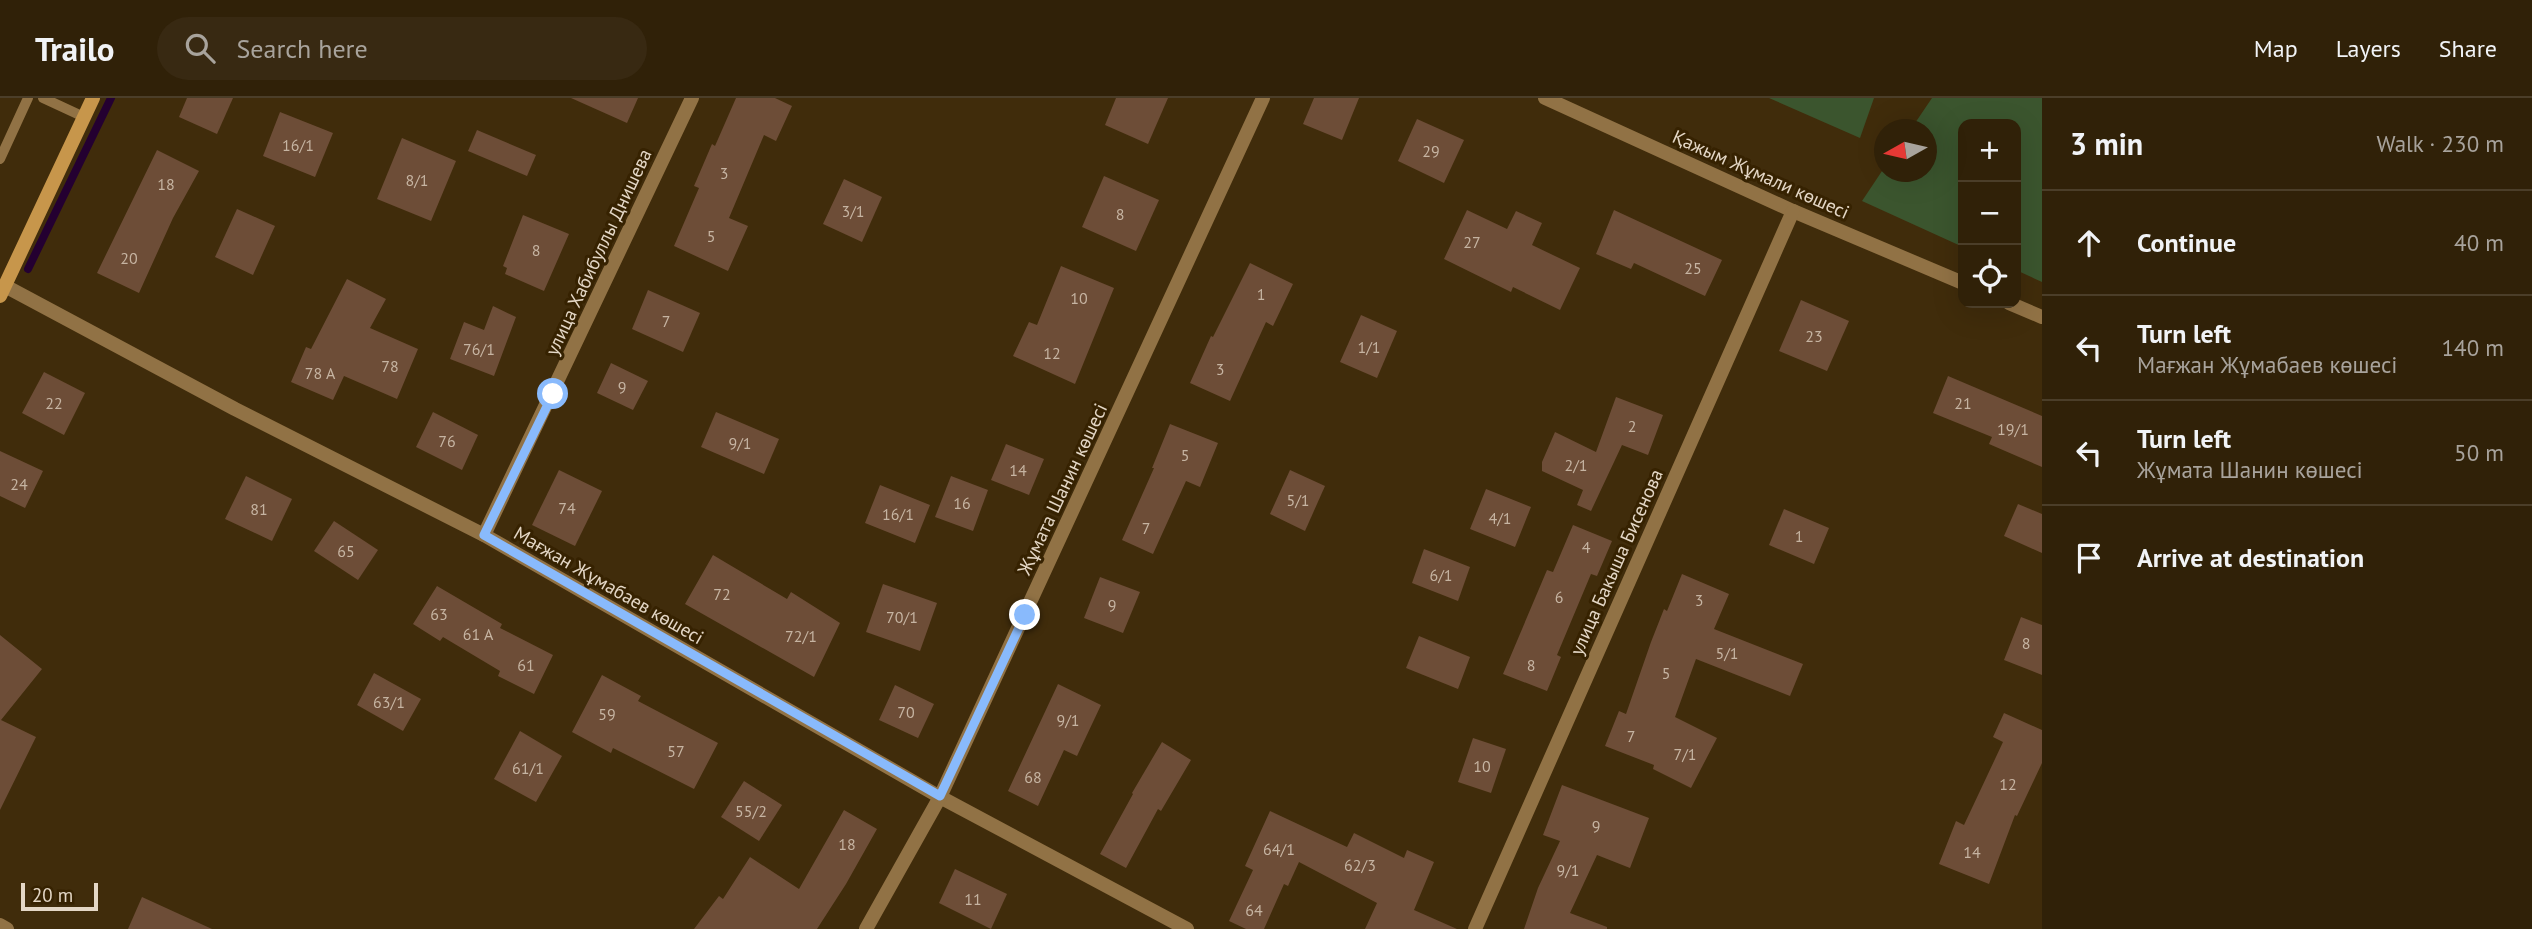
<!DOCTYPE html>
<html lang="en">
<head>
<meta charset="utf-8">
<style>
	body { margin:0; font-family:"PT Sans",sans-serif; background:#382912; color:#f1f3f6 }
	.controls { position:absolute; right:21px; top:21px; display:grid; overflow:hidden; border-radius:14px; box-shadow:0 7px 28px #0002 }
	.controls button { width:63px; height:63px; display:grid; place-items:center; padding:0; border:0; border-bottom:2px solid #4b3e29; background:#302108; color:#f1f3f6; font:35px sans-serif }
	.compass { position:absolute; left:1874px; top:21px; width:63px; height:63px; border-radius:50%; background:#302108; box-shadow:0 7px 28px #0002; rotate:262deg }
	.scale { position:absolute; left:21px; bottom:18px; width:77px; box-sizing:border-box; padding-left:7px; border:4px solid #e4d7c6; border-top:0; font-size:19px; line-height:24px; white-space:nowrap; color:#e4d7c6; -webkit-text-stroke:5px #362201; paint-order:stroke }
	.stop { position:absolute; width:21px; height:21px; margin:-16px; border:5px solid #89bafc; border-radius:50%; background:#fff }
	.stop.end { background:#89bafc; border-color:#fff; box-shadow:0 2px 7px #0008 }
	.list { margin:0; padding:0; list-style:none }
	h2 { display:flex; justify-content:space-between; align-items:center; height:91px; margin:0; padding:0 28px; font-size:30px }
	h2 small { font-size:23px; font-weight:400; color:#a8a39c }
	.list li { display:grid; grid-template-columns:46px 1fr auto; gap:21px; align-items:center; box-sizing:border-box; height:105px; padding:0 28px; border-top:2px solid #4b3e29 }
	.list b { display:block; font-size:26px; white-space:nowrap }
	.list p { margin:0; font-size:23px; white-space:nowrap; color:#a8a39c }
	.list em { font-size:23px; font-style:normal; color:#a8a39c }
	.icon { flex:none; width:38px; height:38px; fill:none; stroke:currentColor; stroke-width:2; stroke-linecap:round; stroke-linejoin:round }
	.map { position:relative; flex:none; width:2042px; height:831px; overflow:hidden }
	header { display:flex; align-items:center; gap:42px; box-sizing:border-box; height:98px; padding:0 35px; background:#302108; border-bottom:2px solid #4b3e29 }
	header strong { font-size:33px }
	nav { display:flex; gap:38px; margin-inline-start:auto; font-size:24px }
	.search { width:490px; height:63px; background:#382912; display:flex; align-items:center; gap:18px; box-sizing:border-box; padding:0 24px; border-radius:38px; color:#a8a39c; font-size:26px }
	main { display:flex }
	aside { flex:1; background:#302108 }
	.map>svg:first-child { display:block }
	.green { fill:#3b552e }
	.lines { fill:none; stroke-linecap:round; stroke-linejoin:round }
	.stream { stroke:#240031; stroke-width:8 }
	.building { fill:#6d4d37 }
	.service { stroke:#917245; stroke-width:10 }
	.minor { stroke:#917245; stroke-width:14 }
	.secondary { stroke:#c7964b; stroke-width:14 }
	.route { stroke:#89bafc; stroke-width:9 }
	.labels { text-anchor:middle; stroke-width:6; stroke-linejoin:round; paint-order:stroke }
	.number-label { font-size:16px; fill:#c6b4a2 }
	.street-label { font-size:19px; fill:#e4d7c6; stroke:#362201 }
</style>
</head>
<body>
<header>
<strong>Trailo</strong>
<div class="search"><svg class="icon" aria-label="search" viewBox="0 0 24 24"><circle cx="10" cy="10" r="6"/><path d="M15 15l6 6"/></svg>Search here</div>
<nav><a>Map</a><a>Layers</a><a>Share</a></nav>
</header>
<main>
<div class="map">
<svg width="2042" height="831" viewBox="0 0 2042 831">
	<rect width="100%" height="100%" fill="#402c0b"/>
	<g class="green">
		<polygon points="1769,0 1874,0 1860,40"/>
		<polygon points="1932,0 2042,0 2042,184 2016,172 2016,26 1963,26 1963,149 1862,103 1884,70 1884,74 1926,74 1926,32 1911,31"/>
	</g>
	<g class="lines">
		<polyline class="stream" points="28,171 111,0"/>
	</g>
	<g class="building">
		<polygon points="187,0 233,0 217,36 179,19"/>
		<polygon points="571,0 638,0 627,25"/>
		<polygon points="736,0 775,0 792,8 776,43 764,37 729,120 748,128 728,173 674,148 699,90 694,88 712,46 715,48"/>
		<polygon points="1116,0 1168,0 1148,46 1105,27"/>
		<polygon points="1314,0 1359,0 1342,42 1303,26"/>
		<polygon points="280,14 333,35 315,79 263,58"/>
		<polygon points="1417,21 1464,42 1444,85 1398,63"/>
		<polygon points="477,32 536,57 527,78 468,53"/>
		<polygon points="402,40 456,63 431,123 377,101"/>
		<polygon points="157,52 199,73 173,120 139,195 97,175"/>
		<polygon points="1104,78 1159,102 1136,153 1082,129"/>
		<polygon points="844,81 882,99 862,144 823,126"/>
		<polygon points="237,111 275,128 253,177 215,159"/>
		<polygon points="1467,112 1507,131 1516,113 1542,125 1532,147 1580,170 1560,212 1513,189 1511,194 1444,161"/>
		<polygon points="1614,112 1722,162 1705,198 1634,165 1631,171 1596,156"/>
		<polygon points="523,117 569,136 544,193 505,176 507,170 503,168"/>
		<polygon points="1250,165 1293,186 1273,228 1266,224 1230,303 1190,285 1211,238 1213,239"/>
		<polygon points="1061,168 1114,190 1075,286 1013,258 1029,224 1037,227"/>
		<polygon points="347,181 386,201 370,230 418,251 397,301 344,278 333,302 291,284 306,249 311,251"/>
		<polygon points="648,192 700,215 683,254 632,231"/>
		<polygon points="1801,202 1849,223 1827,273 1779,253"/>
		<polygon points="493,208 516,219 494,278 450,261 464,224 484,232"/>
		<polygon points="1361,217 1397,233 1377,280 1340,264"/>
		<polygon points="611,265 648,283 633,312 597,295"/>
		<polygon points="44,274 85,295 64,337 22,315"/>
		<polygon points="1948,278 2042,318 2042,369 1989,346 1992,339 1933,315"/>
		<polygon points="1616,299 1663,317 1648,357 1622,347 1591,413 1577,407 1583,392 1542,373 1542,364 1555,334 1596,354"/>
		<polygon points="433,314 478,337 462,372 416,349"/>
		<polygon points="716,314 779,341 764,376 701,349"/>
		<polygon points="1170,326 1218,345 1200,389 1186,383 1153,456 1122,442 1154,370 1152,370"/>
		<polygon points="1006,346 1044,361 1029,397 991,382"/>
		<polygon points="0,353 43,373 25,410 0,398"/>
		<polygon points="559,372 602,393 575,448 532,427"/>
		<polygon points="1290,372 1325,388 1305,433 1270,416"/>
		<polygon points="246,378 292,401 272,443 225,421"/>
		<polygon points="951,378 988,392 973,433 935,419"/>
		<polygon points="880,387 930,407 915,445 865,425"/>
		<polygon points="1486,391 1531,409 1515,449 1470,431"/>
		<polygon points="2018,406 2042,416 2042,455 2004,438"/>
		<polygon points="1784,411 1829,430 1814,466 1769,447"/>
		<polygon points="334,423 378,452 358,482 314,453"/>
		<polygon points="1573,427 1612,443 1597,478 1591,476 1557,557 1561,559 1547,593 1503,576 1547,472 1553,474"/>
		<polygon points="1424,451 1470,469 1458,503 1412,485"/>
		<polygon points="713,457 787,501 791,494 840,525 814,579 685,506"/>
		<polygon points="1682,476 1729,496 1714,531 1803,566 1790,598 1696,561 1675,619 1717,640 1691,690 1653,671 1654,667 1605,648 1619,613 1626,616 1651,544 1664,511 1667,513"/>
		<polygon points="1100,479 1140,494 1123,535 1084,520"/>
		<polygon points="883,486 937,505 920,553 866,534"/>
		<polygon points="437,488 502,526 500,530 553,557 534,596 498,578 500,573 443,539 440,543 413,526"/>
		<polygon points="2021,519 2042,527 2042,577 2004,562"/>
		<polygon points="0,537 42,571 1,622 36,639 0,712"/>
		<polygon points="1419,538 1470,559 1458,591 1406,570"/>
		<polygon points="374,575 421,601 403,633 357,607"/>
		<polygon points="602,577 641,598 638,603 718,645 694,691 613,650 611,655 572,634"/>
		<polygon points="1058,586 1101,607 1077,658 1064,652 1038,708 1008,693"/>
		<polygon points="895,587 934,606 918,640 879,622"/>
		<polygon points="2004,615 2042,632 2042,665 2017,718 2015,717 1989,786 1939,766 1956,723 1964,727 2003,644 1993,639"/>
		<polygon points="520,633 562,658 536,704 494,681"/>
		<polygon points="1473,640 1506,651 1491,695 1458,684"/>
		<polygon points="1162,644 1191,662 1161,713 1158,711 1126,770 1100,756 1133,696 1132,695"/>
		<polygon points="744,683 782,707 759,743 721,719"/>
		<polygon points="1562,687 1649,720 1630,770 1597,757 1570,815 1607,829 1607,831 1524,831 1538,790 1560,743 1543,737"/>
		<polygon points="844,712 877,731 846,786 817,831 694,831 719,798 723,801 750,759 799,791"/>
		<polygon points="1270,713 1347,749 1354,735 1404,760 1407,752 1434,764 1414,812 1457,831 1365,831 1377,805 1299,764 1288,788 1284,786 1264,831 1246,831 1229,823 1253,772 1245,768"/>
		<polygon points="955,771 1007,796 991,831 939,805"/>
		<polygon points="142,799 212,831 128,831"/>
	</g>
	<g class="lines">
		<g class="service">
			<polyline points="43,0 84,19"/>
			<polyline points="0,61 28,0"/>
		</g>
		<g class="minor">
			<polyline points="1545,0 1793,113 1963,185"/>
			<polyline points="5,188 235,311 484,437 940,699 1187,831"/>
			<polyline points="2009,205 2042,219"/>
			<polyline points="484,437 692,0"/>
			<polyline points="0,827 7,831"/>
			<polyline points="866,831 940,699 1263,0"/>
			<polyline points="1475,831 1793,113"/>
		</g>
		<polyline class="secondary" points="0,198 93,0"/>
	</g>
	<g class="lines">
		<polyline class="route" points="553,296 484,437 940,698 1025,517"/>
	</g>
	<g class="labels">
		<g class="number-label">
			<text x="298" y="53">16/1</text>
			<text x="1431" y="59">29</text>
			<text x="724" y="81">3</text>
			<text x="417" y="88">8/1</text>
			<text x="166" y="92">18</text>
			<text x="853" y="119">3/1</text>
			<text x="1120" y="122">8</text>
			<text x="711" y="144">5</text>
			<text x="1472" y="150">27</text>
			<text x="536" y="158">8</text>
			<text x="129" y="166">20</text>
			<text x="1693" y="176">25</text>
			<text x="1261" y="202">1</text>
			<text x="1079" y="206">10</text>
			<text x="666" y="229">7</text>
			<text x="1814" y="244">23</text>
			<text x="1369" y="255">1/1</text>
			<text x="479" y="257">76/1</text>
			<text x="1052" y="261">12</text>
			<text x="390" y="274">78</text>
			<text x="1220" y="277">3</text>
			<text x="320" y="281">78 А</text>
			<text x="622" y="295">9</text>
			<text x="54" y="311">22</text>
			<text x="1963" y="311">21</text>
			<text x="1632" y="334">2</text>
			<text x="2013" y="337">19/1</text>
			<text x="447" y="349">76</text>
			<text x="740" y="351">9/1</text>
			<text x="1185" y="363">5</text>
			<text x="1576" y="373">2/1</text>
			<text x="1018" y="378">14</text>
			<text x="19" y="392">24</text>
			<text x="1298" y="408">5/1</text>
			<text x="962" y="411">16</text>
			<text x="567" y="416">74</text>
			<text x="259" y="417">81</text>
			<text x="898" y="422">16/1</text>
			<text x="1500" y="426">4/1</text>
			<text x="1146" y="436">7</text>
			<text x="1799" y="444">1</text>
			<text x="1586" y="455">4</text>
			<text x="346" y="459">65</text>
			<text x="1441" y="483">6/1</text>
			<text x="722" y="502">72</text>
			<text x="1559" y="505">6</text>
			<text x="1699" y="508">3</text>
			<text x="1112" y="513">9</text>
			<text x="439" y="522">63</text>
			<text x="902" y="525">70/1</text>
			<text x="478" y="542">61 А</text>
			<text x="801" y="544">72/1</text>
			<text x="2026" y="551">8</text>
			<text x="1727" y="561">5/1</text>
			<text x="526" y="573">61</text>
			<text x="1531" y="573">8</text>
			<text x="1666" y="581">5</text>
			<text x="389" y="610">63/1</text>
			<text x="906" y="620">70</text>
			<text x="607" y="622">59</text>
			<text x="1068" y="628">9/1</text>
			<text x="1631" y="644">7</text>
			<text x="676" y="659">57</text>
			<text x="1685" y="662">7/1</text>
			<text x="1482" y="674">10</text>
			<text x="528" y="676">61/1</text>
			<text x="1033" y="685">68</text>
			<text x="2008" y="692">12</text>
			<text x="751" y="719">55/2</text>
			<text x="1596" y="734">9</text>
			<text x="847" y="752">18</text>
			<text x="1279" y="757">64/1</text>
			<text x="1972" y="760">14</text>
			<text x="1360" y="773">62/3</text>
			<text x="1568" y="778">9/1</text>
			<text x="973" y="807">11</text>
			<text x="1254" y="818">64</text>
		</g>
		<g class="street-label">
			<text transform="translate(1761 76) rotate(24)" y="7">Қажым Жұмали көшесі</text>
			<text transform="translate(598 154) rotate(-65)" y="7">улица Хабибуллы Днишева</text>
			<text transform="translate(1062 391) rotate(-65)" y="7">Жұмата Шанин көшесі</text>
			<text transform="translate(1616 464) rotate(-66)" y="7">улица Бакыша Бисенова</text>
			<text transform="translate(609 487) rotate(30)" y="7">Мағжан Жұмабаев көшесі</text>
		</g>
	</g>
</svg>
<div class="controls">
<button>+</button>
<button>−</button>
<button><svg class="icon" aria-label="locate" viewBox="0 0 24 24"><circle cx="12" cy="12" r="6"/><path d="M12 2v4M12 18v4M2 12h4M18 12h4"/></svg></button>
</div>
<svg class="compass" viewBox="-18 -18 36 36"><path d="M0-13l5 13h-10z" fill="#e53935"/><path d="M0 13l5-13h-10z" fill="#a8a39c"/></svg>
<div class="scale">20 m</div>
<div class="stop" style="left:553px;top:296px"></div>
<div class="stop end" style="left:1025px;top:517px"></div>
</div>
<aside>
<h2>3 min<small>Walk · 230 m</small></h2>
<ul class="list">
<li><svg class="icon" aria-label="ahead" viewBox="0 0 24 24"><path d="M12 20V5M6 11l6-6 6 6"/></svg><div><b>Continue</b></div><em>40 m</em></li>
<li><svg class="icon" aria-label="left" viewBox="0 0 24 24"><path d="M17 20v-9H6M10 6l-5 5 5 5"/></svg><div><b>Turn left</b><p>Мағжан Жұмабаев көшесі</p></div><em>140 m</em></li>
<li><svg class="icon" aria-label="left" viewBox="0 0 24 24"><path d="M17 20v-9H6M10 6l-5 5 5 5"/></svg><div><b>Turn left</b><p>Жұмата Шанин көшесі</p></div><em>50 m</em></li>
<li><svg class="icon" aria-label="arrive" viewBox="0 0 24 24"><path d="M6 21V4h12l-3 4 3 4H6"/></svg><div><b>Arrive at destination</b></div></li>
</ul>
</aside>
</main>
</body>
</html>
